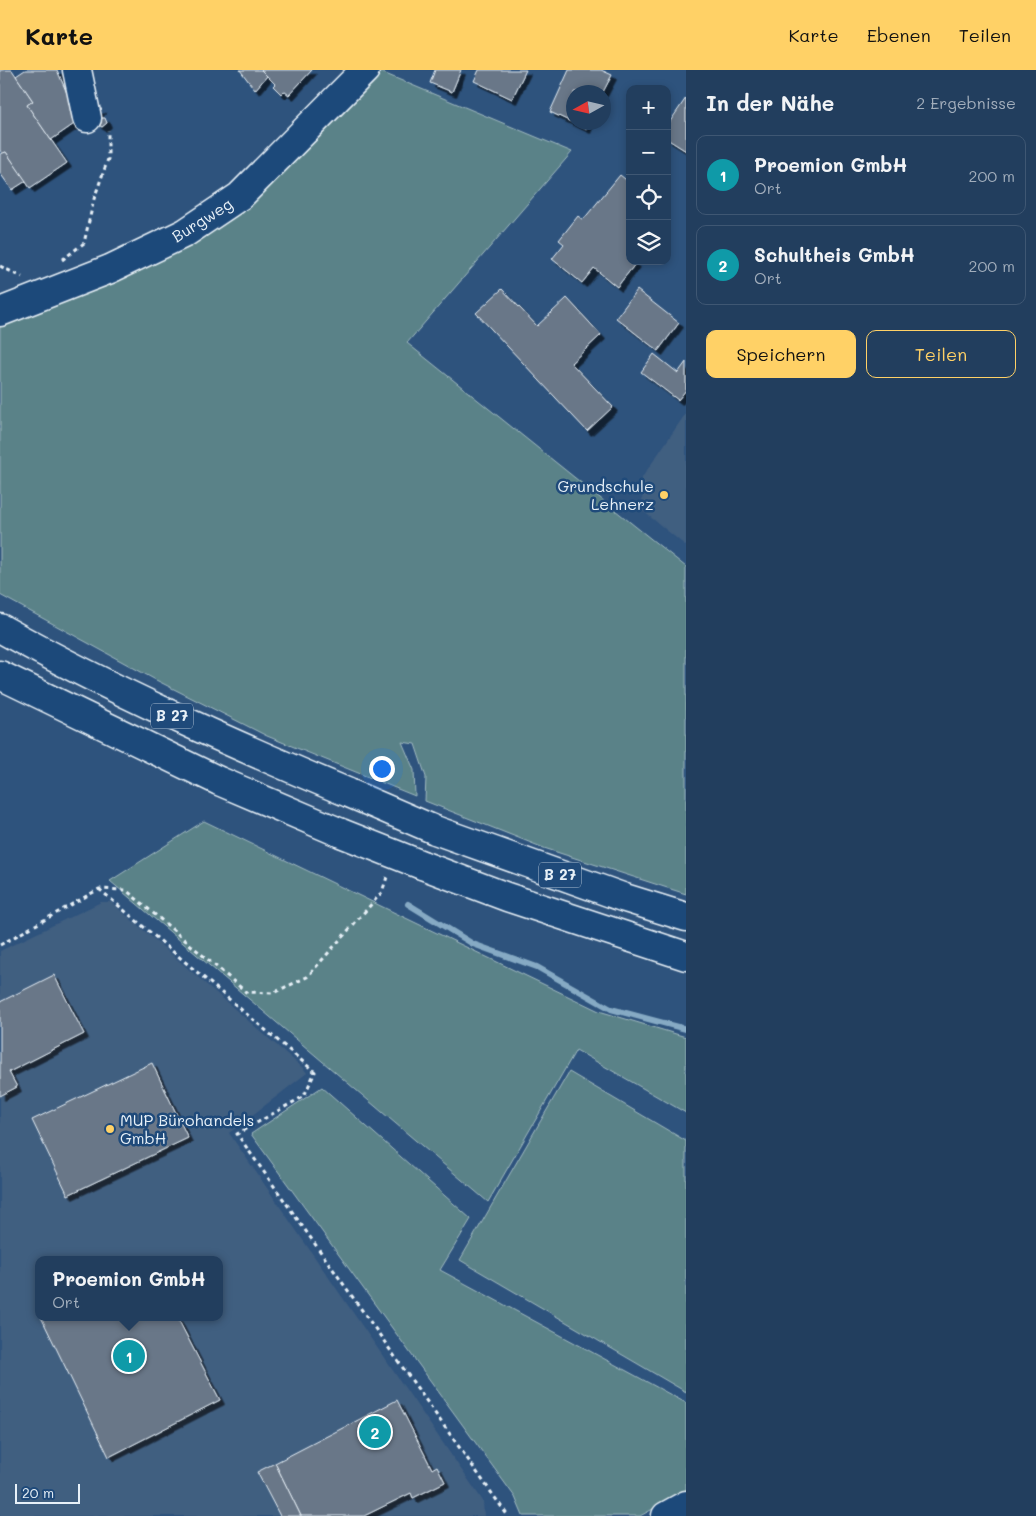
<!DOCTYPE html>
<html lang="de">
<head>
<meta charset="utf-8">
<style>
	body { margin:0; font-family:Mali,sans-serif; background:#2a4564; color:#f1f3f6 }
	.controls { position:absolute; right:15px; top:15px; display:grid; overflow:hidden; border-radius:10px; box-shadow:0 2px 8px #0003 }
	.controls button { width:45px; height:45px; display:grid; place-items:center; padding:0; border:0; border-bottom:1px solid #3f5773; background:#223e5e; color:#f1f3f6; font:25px sans-serif }
	.compass { position:absolute; left:566px; top:15px; width:45px; height:45px; border-radius:50%; background:#223e5e; box-shadow:0 2px 8px #0003; rotate:262deg }
	.scale { position:absolute; left:15px; bottom:12px; width:65px; box-sizing:border-box; padding-left:5px; border:2px solid #e8f1f8; border-top:0; font-size:14px; line-height:18px; white-space:nowrap; color:#e8f1f8; -webkit-text-stroke:4px #1f4a7a; paint-order:stroke }
	.you { position:absolute; left:381px; top:698px; width:18px; height:18px; margin:-12px; border:4px solid #fff; border-radius:50%; background:#1a73e8; box-shadow:0 0 0 8px #1a73e833 }
	.badge { display:grid; place-items:center; width:32px; height:32px; border-radius:50%; background:#ffd166; color:#fff; font-size:16px; font-weight:700 }
	.pin { position:absolute; translate:-50% -50%; border:2px solid #fff; box-shadow:0 1px 5px #0006 }
	.popup { position:absolute; left:35px; top:1186px; width:188px; height:65px; box-sizing:border-box; display:grid; place-content:center; border-radius:10px; background:#223e5e; filter:drop-shadow(0 1px 4px #0005); font-size:16px; white-space:nowrap; color:#a2aebc }
	.popup b { font-size:19px; color:#f1f3f6 }
	.popup::after { content:''; position:absolute; left:50%; top:100%; margin-left:-10px; border:10px solid transparent; border-top-color:#223e5e }
	.list { margin:0; padding:0; list-style:none }
	h2 { display:flex; justify-content:space-between; align-items:center; height:65px; margin:0; padding:0 20px; font-size:21px }
	h2 small { font-size:16px; font-weight:400; color:#a2aebc }
	.list li { display:grid; grid-template-columns:32px 1fr auto; gap:15px; align-items:center; box-sizing:border-box; height:80px; margin:0 10px 10px; padding:0 10px; border:1px solid #3f5773; border-radius:10px }
	.list b { display:block; font-size:19px; white-space:nowrap }
	.list p { margin:0; font-size:16px; white-space:nowrap; color:#a2aebc }
	.list em { font-size:16px; font-style:normal; color:#a2aebc }
	.actions { display:flex; gap:10px; padding:15px 20px }
	.actions a { flex:1; padding:11px 0; border:1px solid #ffd166; border-radius:10px; text-align:center; font-size:18px; color:#ffd166 }
	.actions .main { background:#ffd166; color:#111 }
	.icon { flex:none; width:28px; height:28px; fill:none; stroke:currentColor; stroke-width:2; stroke-linecap:round; stroke-linejoin:round }
	.map { position:relative; flex:none; width:686px; height:1446px; overflow:hidden }
	header { display:flex; align-items:center; gap:30px; box-sizing:border-box; height:70px; padding:0 25px; background:#ffd166; color:#111 }
	header strong { font-size:24px }
	nav { display:flex; gap:28px; margin-inline-start:auto; font-size:18px }
	main { display:flex }
	aside { flex:1; background:#223e5e }
	.map>svg:first-child { display:block }
	.built { fill:#405e80; fill-rule:evenodd }
	.green { fill:#5a8288; stroke:#a1bac0 }
	.lines { fill:none; stroke-linecap:round; stroke-linejoin:round }
	.stream { stroke:#86aac4; stroke-width:6 }
	.building { fill:#697788; stroke:#e8f1f8; filter:url(#shadow) }
	.minor-casing { stroke:#e8f1f8; stroke-width:31 }
	.highway-casing { stroke:#e8f1f8; stroke-width:31 }
	.path { stroke:#e8f1f8; stroke-width:3; stroke-dasharray:4 4; stroke-linecap:butt }
	.minor { stroke:#1f4a7a; stroke-width:28 }
	.highway { stroke:#1f4a7a; stroke-width:28 }
	.highway-bridge-casing { stroke:#e8f1f8; stroke-width:31; stroke-linecap:butt }
	.highway-bridge { stroke:#1f4a7a; stroke-width:28 }
	.poi-dot { fill:#ffd166; stroke:#1f4a7a; stroke-width:2 }
	.labels { text-anchor:middle; stroke-width:5; stroke-linejoin:round; paint-order:stroke }
	.shield { fill:#1f4a7a; stroke:#acbfd2; stroke-width:1 }
	.shield-label { font-size:15px; font-weight:bold; fill:#e8f1f8 }
	.street-label { font-size:16px; fill:#e8f1f8; stroke:#1f4a7a }
	.poi-label { font-size:16px; fill:#e8f1f8; stroke:#1f4a7a; text-anchor:end }
</style>
</head>
<body>
<header>
<strong>Karte</strong>
<nav><a>Karte</a><a>Ebenen</a><a>Teilen</a></nav>
</header>
<main>
<div class="map">
<svg width="686" height="1446" viewBox="0 0 686 1446">
	<defs>
		<filter id="shadow"><feDropShadow dx="4.5" dy="4.5" stdDeviation="0" flood-color="#0009"/></filter>
	</defs>
	<rect width="100%" height="100%" fill="#2e537d"/>
	<filter id="ink" filterUnits="userSpaceOnUse"><feTurbulence type="fractalNoise" baseFrequency=".02" numOctaves="2"/><feDisplacementMap in="SourceGraphic" scale="10" xChannelSelector="R" yChannelSelector="G"/><feConvolveMatrix kernelMatrix="1 2 1 2 8 2 1 2 1" color-interpolation-filters="sRGB"/></filter>
	<g filter="url(#ink)">
		<g class="built">
			<polygon points="686,343 686,476 643,441 641,409"/>
			<path d="M101,832H111L303,998L307,1003L229,1063L483,1431L484,1446H0V881ZM39,1190H219V1247H39Z"/>
		</g>
		<g class="green">
			<polygon points="376,0 572,82 407,273 686,497 686,824 544,778 425,731 426,707 415,674 402,672 414,700 415,726 267,666 154,609 0,525 0,247 189,168"/>
			<polygon points="204,751 599,941 686,967 686,1043 576,980 488,1132 110,811"/>
			<polygon points="569,1002 686,1071 686,1322 460,1190"/>
			<polygon points="322,1017 471,1149 440,1200 686,1333 686,1421 640,1446 523,1446 515,1427 251,1064"/>
		</g>
		<g class="lines">
			<polyline class="stream" points="408,834 473,874 537,897 611,939 686,959"/>
		</g>
		<g class="building">
			<polygon points="0,0 12,0 33,31 27,35 67,93 30,118 6,82 2,84 0,80"/>
			<polygon points="25,0 57,0 75,42 77,52 51,70 27,35 33,31 16,6"/>
			<polygon points="240,0 261,0 267,6 255,20"/>
			<polygon points="261,0 312,0 289,25 284,21 281,24 273,16 275,14"/>
			<polygon points="435,0 461,0 452,22 430,13"/>
			<polygon points="479,0 526,0 512,29 474,11"/>
			<polygon points="569,0 601,0 612,5 603,22 574,22 574,52 589,52 586,59 550,42"/>
			<polygon points="686,28 686,81 667,69 667,56"/>
			<polygon points="102,39 99,41 100,48 105,48 107,53 102,57 97,54 96,40"/>
			<polygon points="6,82 26,111 12,120 0,103 0,84"/>
			<polygon points="620,105 630,113 628,187 630,191 636,193 617,217 594,198 582,213 552,189 564,174 559,170 578,146 583,150"/>
			<polygon points="502,219 537,256 567,228 601,265 571,293 613,337 587,361 476,243"/>
			<polygon points="637,220 679,253 658,281 616,248"/>
			<polygon points="654,284 678,303 686,292 686,320 678,330 641,302"/>
			<polygon points="54,905 84,964 9,1002 17,1017 0,1026 0,932"/>
			<polygon points="152,993 188,1068 68,1125 32,1050"/>
			<polygon points="41,1247 177,1247 220,1330 109,1387"/>
			<polygon points="397,1330 432,1399 437,1396 445,1412 413,1428 411,1423 364,1446 301,1446 275,1393"/>
			<polygon points="275,1393 301,1446 280,1446 257,1402"/>
		</g>
		<g class="lines">
			<defs>
				<g id="minor">
					<polyline points="77,0 87,48"/>
					<polyline points="0,242 110,199 185,163 240,126 365,0"/>
					<polyline points="666,1446 686,1435"/>
				</g>
				<g id="highway">
					<path d="M0,558C113,621 230,673 349,723"/>
					<polyline points="0,605 219,711 341,763"/>
					<polyline points="435,760 625,828 686,847"/>
					<polyline points="422,795 507,827 686,886"/>
				</g>
			</defs>
			<use href="#minor" class="minor-casing"/>
			<use href="#highway" class="highway-casing"/>
			<g class="path">
				<polyline points="62,190 84,173 94,129 108,89 108,60"/>
				<polyline points="0,196 22,207"/>
				<polyline points="99,819 315,1002 304,1026 237,1064 508,1446"/>
				<polyline points="0,875 99,819 126,820 246,922 273,923 307,907 382,822 387,807"/>
			</g>
			<use href="#minor" class="minor"/>
			<use href="#highway" class="highway"/>
			<defs>
				<g id="highway-bridge">
					<polyline points="349,723 435,760"/>
					<polyline points="341,763 422,795"/>
				</g>
			</defs>
			<use href="#highway-bridge" class="highway-bridge-casing"/>
			<use href="#highway-bridge" class="highway-bridge"/>
		</g>
	</g>
	<g class="poi-dot">
		<circle cx="664" cy="425" r="5"/>
		<circle cx="110" cy="1059" r="5"/>
	</g>
	<g class="labels">
		<g class="shield">
			<rect x="151" y="633.5" width="42" height="25" rx="4"/>
			<rect x="539" y="792.5" width="42" height="25" rx="4"/>
		</g>
		<g class="shield-label">
			<text x="172" y="651">B 27</text>
			<text x="560" y="810">B 27</text>
		</g>
		<g class="street-label">
			<text transform="translate(202 150) rotate(-32)" y="6">Burgweg</text>
		</g>
		<g class="poi-label">
			<text x="654" y="422">Grundschule<tspan x="654" dy="18">Lehnerz</tspan></text>
			<text x="120" y="1056" text-anchor="start">MUP Bürohandels<tspan x="120" dy="18">GmbH</tspan></text>
		</g>
	</g>
</svg>
<div class="controls">
<button>+</button>
<button>−</button>
<button><svg class="icon" aria-label="locate" viewBox="0 0 24 24"><circle cx="12" cy="12" r="6"/><path d="M12 2v4M12 18v4M2 12h4M18 12h4"/></svg></button>
<button><svg class="icon" aria-label="layers" viewBox="0 0 24 24"><path d="M12 4l9 5-9 5-9-5zM3 14l9 5 9-5"/></svg></button>
</div>
<svg class="compass" viewBox="-18 -18 36 36"><path d="M0-13l5 13h-10z" fill="#e53935"/><path d="M0 13l5-13h-10z" fill="#a2aebc"/></svg>
<div class="scale">20 m</div>
<div class="you"></div>
<div class="pin badge" style="left:129px;top:1286px;background:#0f9aa8">1</div>
<div class="popup"><b>Proemion GmbH</b>Ort</div>
<div class="pin badge" style="left:375px;top:1362px;background:#0f9aa8">2</div>
</div>
<aside>
<h2>In der Nähe<small>2 Ergebnisse</small></h2>
<ul class="list">
<li><span class="badge" style="background:#0f9aa8">1</span><div><b>Proemion GmbH</b><p>Ort</p></div><em>200 m</em></li>
<li><span class="badge" style="background:#0f9aa8">2</span><div><b>Schultheis GmbH</b><p>Ort</p></div><em>200 m</em></li>
</ul>
<div class="actions"><a class="main">Speichern</a><a>Teilen</a></div>
</aside>
</main>
</body>
</html>
